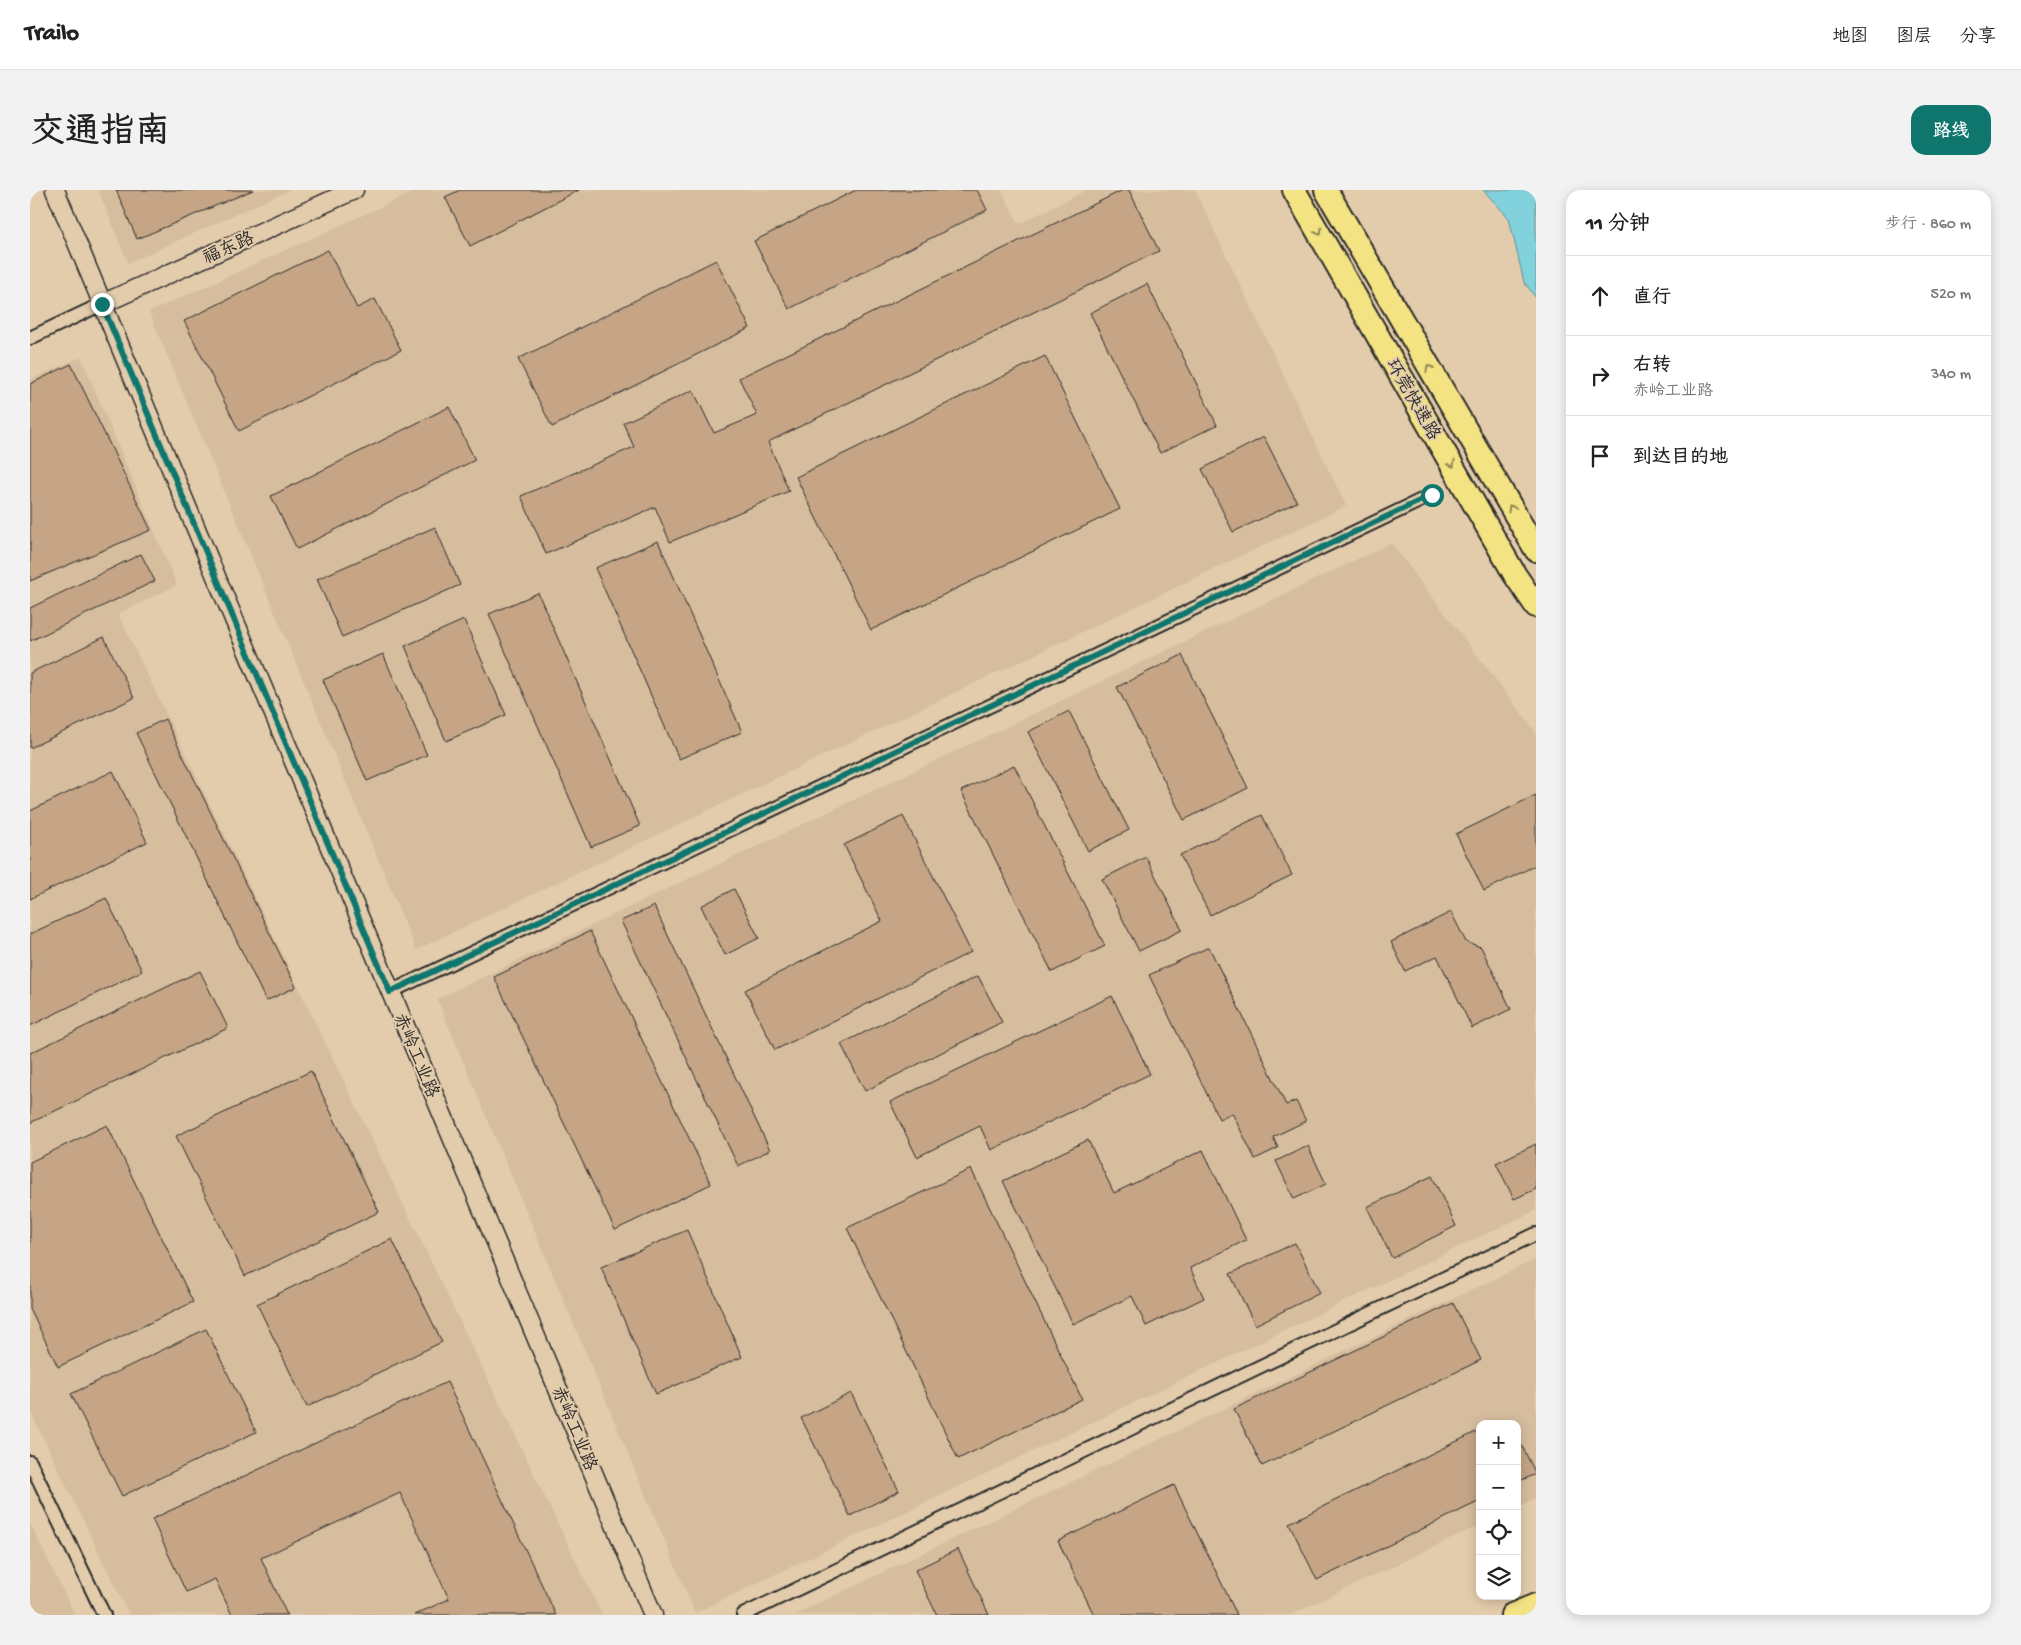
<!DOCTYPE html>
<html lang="zh">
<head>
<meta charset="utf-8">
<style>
	body { margin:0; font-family:"Gochi Hand","LXGW WenKai TC",sans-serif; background:#f2f2f2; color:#222 }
	.controls { position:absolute; right:15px; bottom:15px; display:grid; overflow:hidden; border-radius:10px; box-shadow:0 2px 12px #0003 }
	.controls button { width:45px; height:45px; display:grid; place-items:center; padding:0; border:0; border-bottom:1px solid #e0e0e0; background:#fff; color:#222; font:25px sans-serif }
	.stop { position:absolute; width:15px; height:15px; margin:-11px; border:4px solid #0f766e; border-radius:50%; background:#fff }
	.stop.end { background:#0f766e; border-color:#fff; box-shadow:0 1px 5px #0008 }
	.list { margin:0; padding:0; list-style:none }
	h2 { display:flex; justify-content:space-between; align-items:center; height:65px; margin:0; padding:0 20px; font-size:21px }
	h2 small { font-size:16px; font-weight:400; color:#767676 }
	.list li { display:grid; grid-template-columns:32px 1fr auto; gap:15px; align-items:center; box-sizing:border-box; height:80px; padding:0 20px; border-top:1px solid #e0e0e0 }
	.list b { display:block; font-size:19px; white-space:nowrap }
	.list p { margin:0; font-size:16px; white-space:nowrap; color:#767676 }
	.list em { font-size:16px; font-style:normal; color:#767676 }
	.icon { flex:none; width:28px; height:28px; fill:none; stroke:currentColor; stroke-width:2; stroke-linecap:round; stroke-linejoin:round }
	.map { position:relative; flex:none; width:1506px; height:1425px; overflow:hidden; border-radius:15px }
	header { display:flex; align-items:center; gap:30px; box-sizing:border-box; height:70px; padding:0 25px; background:#fff; border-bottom:1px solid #e0e0e0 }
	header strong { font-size:24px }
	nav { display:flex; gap:28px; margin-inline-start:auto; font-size:18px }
	.intro { display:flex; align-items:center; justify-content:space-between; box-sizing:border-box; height:120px; padding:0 30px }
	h1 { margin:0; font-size:35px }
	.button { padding:12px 22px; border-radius:15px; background:#0f766e; color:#fff; font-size:18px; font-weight:700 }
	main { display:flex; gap:30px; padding:0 30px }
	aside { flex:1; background:#fff; border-radius:15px; box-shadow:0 2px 12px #0003 }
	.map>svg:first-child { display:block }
	.built { fill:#d6bd9e }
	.water { fill:#82d2dd; stroke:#5f8f96 }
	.building { fill:#c5a585; stroke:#2b2b2b }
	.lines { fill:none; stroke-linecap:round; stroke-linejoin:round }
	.street-casing { stroke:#2b2b2b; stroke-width:16 }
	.secondary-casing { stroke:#2b2b2b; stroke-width:21 }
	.highway-casing { stroke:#2b2b2b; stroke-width:26 }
	.street { stroke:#e3ccac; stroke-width:12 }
	.secondary { stroke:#e3ccac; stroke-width:18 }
	.highway { stroke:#f4e382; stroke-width:22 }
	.oneway { stroke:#908756 }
	.route { stroke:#0f766e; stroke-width:6 }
	.labels { text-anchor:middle; stroke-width:4; stroke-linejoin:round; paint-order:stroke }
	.street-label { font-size:18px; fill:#2b2b2b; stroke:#e3ccac }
</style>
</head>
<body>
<header>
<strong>Trailo</strong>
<nav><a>地图</a><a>图层</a><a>分享</a></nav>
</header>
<div class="intro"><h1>交通指南</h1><a class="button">路线</a></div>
<main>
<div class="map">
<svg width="1506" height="1425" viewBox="0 0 1506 1425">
	<rect width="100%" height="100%" fill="#e3ccac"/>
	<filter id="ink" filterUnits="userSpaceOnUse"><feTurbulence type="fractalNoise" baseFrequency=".02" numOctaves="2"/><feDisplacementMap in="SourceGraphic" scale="10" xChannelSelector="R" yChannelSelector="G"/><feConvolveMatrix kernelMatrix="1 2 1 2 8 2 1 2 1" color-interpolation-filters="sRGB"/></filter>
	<g filter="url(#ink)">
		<g class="built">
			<polygon points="68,0 260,0 98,73"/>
			<polygon points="388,0 971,0 989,34 1056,0 1165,0 1316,316 386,760 119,122"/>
			<polygon points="51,167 147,395 88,424 572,1425 99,1425 0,1221 0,190"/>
			<polygon points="1361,353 1506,542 1506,1020 665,1423 407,809"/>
			<polygon points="1506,1069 1506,1308 1487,1317 1487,1234 1450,1234 1450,1335 1261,1425 764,1425"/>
			<polygon points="0,1333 45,1425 0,1425"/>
		</g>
		<polygon class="water" points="1453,0 1506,0 1506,108 1494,92 1479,28"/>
		<g class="building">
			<polygon points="86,0 223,0 107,49"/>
			<polygon points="430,0 549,0 440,56 415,7"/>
			<polygon points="826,0 947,0 957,20 759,119 724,51"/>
			<polygon points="1093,0 1099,0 1129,61 738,252 759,301 640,352 625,317 516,364 491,306 604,257 593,233 663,200 684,243 727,225 709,188"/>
			<polygon points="298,60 327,118 345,109 371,160 209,241 154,131"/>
			<polygon points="686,70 720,138 522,237 488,169"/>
			<polygon points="1117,94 1187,235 1130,263 1060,123"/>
			<polygon points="1015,166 1090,319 841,440 766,287"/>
			<polygon points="41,174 121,340 0,391 0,194"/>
			<polygon points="419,217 445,270 267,359 241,306"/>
			<polygon points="1234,247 1267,312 1203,342 1172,279"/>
			<polygon points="405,337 430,395 312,447 287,389"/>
			<polygon points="628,351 712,542 649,569 565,378"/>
			<polygon points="111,364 125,391 0,451 0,418"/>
			<polygon points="508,403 610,636 561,657 459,424"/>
			<polygon points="434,430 476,525 416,551 375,456"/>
			<polygon points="74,447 104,508 0,558 0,483"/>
			<polygon points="353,464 397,565 337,591 293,490"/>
			<polygon points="1152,465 1218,598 1154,630 1087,497"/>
			<polygon points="1039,521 1099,640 1058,661 998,542"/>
			<polygon points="135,529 266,797 236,811 106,543"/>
			<polygon points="984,575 1075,756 1022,782 931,601"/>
			<polygon points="83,581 117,652 0,709 0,621"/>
			<polygon points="1506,605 1506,675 1454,701 1426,644"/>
			<polygon points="1232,625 1262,685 1180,725 1150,665"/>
			<polygon points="873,626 941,762 745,860 715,800 852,731 814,655"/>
			<polygon points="1116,667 1152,740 1109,761 1072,689"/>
			<polygon points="704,699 729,748 695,765 671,716"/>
			<polygon points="76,708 112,781 0,836 0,744"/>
			<polygon points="624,716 740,960 708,976 591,731"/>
			<polygon points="1421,722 1436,752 1451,757 1481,819 1442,838 1407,766 1375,781 1361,752"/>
			<polygon points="560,741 681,994 585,1040 464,787"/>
			<polygon points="1179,757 1256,915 1266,911 1276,931 1243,947 1248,958 1225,969 1202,923 1189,929 1119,785"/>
			<polygon points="170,781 198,838 0,933 0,863"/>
			<polygon points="948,786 972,832 835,901 811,854"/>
			<polygon points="1082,806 1120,884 961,960 950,936 887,967 860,912"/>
			<polygon points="281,881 349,1022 215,1086 146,946"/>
			<polygon points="77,935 163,1112 28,1177 0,1119 0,972"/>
			<polygon points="1058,950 1084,1003 1173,960 1216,1050 1160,1078 1174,1108 1116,1136 1102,1106 1043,1134 973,991"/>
			<polygon points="1506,954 1506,999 1484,1009 1466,973"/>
			<polygon points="1278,956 1296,994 1264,1009 1246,971"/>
			<polygon points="941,979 1052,1209 928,1269 817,1038"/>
			<polygon points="1402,986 1426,1036 1362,1068 1337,1017"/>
			<polygon points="657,1040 712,1167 626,1204 571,1077"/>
			<polygon points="362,1049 412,1152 277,1217 227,1114"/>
			<polygon points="1265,1053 1290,1103 1225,1135 1200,1084"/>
			<polygon points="1423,1113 1451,1170 1232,1276 1204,1219"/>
			<polygon points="176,1139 226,1242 92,1306 41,1204"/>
			<polygon points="417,1192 526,1425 384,1425 419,1409 370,1303 231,1368 257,1425 202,1425 185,1389 156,1402 122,1329"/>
			<polygon points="821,1203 869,1301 820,1326 771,1228"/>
			<polygon points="1450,1240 1450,1311 1287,1390 1259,1333"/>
			<polygon points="1487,1246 1506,1284 1487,1292"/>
			<polygon points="1144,1295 1207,1425 1064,1425 1028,1351"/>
			<polygon points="928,1359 959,1425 907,1425 885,1380"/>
		</g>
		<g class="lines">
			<defs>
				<g id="street">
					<polyline points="0,148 72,114"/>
					<polyline points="360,802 1402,305"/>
					<polyline points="0,1272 74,1425"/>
					<polyline points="713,1425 1506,1044"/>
				</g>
				<g id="secondary">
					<polyline points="25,0 190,396 623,1425"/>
					<polyline points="72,114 324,0"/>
				</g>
				<g id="highway">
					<polyline points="1264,0 1485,385 1506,416"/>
					<polyline points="1296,0 1506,360"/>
					<polyline points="1482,1425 1506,1415"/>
				</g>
			</defs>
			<use href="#street" class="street-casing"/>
			<use href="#secondary" class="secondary-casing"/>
			<use href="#highway" class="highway-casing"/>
			<use href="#street" class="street"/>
			<use href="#secondary" class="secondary"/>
			<use href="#highway" class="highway"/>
		</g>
		<defs><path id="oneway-chevron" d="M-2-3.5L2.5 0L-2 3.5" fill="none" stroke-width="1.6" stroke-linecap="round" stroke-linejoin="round" transform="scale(1.25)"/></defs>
		<g class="oneway">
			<use href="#oneway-chevron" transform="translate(1289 42) rotate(60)"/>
			<use href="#oneway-chevron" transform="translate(1399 178) rotate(-120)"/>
			<use href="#oneway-chevron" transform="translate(1422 274) rotate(60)"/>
			<use href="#oneway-chevron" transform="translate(1481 318) rotate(-120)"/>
		</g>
	</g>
	<g class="lines" filter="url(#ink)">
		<polyline class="route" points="72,114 360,802 1402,305"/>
	</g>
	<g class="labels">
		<g class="street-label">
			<text transform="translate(198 57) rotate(-24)" y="6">福东路</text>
			<text transform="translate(1384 209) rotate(60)" y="6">环莞快速路</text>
			<text transform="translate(387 865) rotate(67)" y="6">赤岭工业路</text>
			<text transform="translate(545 1238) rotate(67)" y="6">赤岭工业路</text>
		</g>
	</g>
</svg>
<div class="controls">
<button>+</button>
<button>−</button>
<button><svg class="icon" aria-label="locate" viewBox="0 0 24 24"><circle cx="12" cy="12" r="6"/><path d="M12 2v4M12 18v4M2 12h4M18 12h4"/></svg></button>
<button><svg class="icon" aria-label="layers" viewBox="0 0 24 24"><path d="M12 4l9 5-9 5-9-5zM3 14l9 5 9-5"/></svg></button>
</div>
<div class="stop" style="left:1402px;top:305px"></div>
<div class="stop end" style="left:72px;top:114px"></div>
</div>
<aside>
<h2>11 分钟<small>步行 · 860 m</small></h2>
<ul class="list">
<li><svg class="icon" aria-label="ahead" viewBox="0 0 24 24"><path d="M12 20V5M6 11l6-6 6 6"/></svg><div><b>直行</b></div><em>520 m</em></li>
<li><svg class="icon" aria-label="right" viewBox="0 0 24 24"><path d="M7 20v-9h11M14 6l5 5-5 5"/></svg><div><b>右转</b><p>赤岭工业路</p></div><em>340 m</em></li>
<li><svg class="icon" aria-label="arrive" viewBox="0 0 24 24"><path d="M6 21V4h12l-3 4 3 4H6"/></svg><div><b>到达目的地</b></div></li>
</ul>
</aside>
</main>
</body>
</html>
